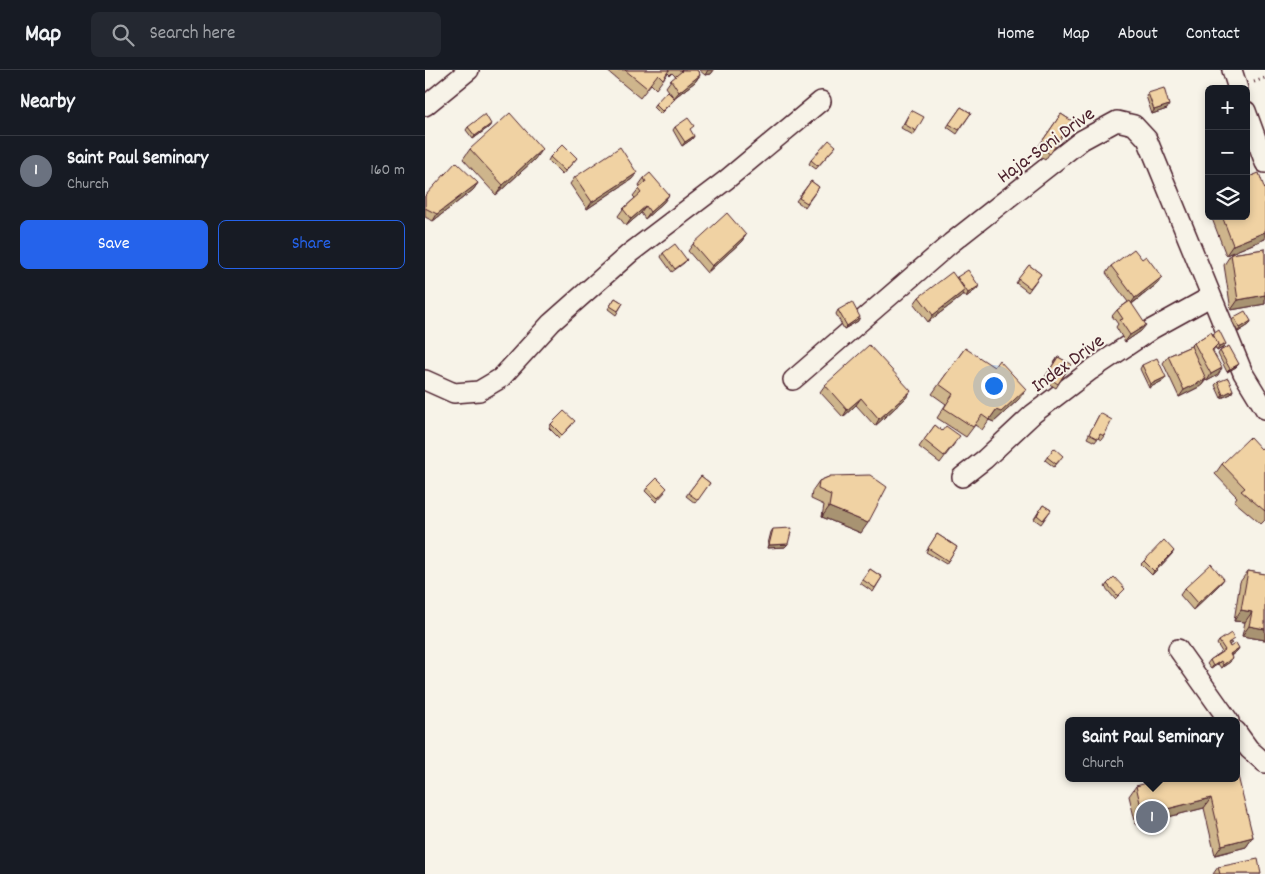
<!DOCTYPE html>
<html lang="en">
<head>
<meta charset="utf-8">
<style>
	body { margin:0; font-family:Dekko,sans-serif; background:#242831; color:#f1f3f6 }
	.controls { position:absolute; right:15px; top:15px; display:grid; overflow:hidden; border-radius:8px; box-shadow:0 2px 8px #0003 }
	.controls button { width:45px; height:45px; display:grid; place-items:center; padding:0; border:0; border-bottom:1px solid #363941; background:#171b24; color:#f1f3f6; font:25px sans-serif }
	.you { position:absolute; left:568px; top:315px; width:18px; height:18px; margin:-12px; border:4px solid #fff; border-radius:50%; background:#1a73e8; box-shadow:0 0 0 8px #1a73e833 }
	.badge { display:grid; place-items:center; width:32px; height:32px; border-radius:50%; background:#2563eb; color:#fff; font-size:16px; font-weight:700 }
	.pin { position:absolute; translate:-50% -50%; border:2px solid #fff; box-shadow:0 1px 5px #0006 }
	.popup { position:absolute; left:640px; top:647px; width:175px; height:65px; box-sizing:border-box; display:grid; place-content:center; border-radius:8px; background:#171b24; filter:drop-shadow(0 1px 4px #0005); font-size:16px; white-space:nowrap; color:#9ea1a6 }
	.popup b { font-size:19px; color:#f1f3f6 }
	.popup::after { content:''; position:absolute; left:50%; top:100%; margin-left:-10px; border:10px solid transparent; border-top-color:#171b24 }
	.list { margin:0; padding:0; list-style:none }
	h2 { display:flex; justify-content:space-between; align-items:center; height:65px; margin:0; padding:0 20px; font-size:21px }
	h2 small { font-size:16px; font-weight:400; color:#9ea1a6 }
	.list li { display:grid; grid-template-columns:32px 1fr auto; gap:15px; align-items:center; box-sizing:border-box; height:70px; padding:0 20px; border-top:1px solid #363941 }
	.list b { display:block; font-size:19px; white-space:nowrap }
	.list p { margin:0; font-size:16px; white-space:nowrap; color:#9ea1a6 }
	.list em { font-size:16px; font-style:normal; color:#9ea1a6 }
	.actions { display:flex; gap:10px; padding:15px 20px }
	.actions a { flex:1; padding:11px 0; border:1px solid #2563eb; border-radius:8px; text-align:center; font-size:18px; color:#2563eb }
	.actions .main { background:#2563eb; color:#fff }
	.icon { flex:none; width:28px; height:28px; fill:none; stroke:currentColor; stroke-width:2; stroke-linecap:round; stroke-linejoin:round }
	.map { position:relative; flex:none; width:840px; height:804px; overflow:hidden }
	header { display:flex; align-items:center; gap:30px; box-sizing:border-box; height:70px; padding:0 25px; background:#171b24; border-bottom:1px solid #363941 }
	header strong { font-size:24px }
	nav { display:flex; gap:28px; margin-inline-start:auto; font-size:18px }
	.search { width:350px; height:45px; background:#242831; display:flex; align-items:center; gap:12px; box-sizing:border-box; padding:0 18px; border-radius:8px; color:#9ea1a6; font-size:19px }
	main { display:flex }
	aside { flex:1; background:#171b24 }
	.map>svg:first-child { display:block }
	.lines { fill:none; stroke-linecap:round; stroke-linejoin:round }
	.minor-casing { stroke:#4a1f2b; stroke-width:22 }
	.path { stroke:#4a1f2b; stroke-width:3; stroke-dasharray:1 4; stroke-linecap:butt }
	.minor { stroke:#f7f3e8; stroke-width:19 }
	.wall { fill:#ceb58c; stroke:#4a1f2b }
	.shaded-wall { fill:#a89372; stroke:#4a1f2b }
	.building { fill:#f0d2a3; stroke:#4a1f2b }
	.labels { text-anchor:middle; stroke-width:4; stroke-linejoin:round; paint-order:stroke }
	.street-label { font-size:20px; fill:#4a1f2b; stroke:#f7f3e8 }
</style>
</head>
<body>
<header>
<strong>Map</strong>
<div class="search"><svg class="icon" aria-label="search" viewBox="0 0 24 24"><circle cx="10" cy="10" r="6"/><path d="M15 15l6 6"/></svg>Search here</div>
<nav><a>Home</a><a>Map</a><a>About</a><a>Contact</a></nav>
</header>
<main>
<aside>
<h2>Nearby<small></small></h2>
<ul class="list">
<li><span class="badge" style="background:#6b7280">1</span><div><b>Saint Paul Seminary</b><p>Church</p></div><em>160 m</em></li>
</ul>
<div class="actions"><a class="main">Save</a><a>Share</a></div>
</aside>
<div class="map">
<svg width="840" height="804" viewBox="0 0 840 804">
	<rect width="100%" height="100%" fill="#f7f3e8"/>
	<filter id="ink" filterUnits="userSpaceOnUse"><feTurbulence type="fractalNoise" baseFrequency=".02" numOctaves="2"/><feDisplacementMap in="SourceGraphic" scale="10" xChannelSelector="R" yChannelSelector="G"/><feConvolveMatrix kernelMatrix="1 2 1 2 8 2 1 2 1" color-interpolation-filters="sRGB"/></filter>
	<g filter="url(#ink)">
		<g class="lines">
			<defs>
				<g id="minor">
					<polyline points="807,0 813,19"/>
					<polyline points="0,36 44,0"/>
					<polyline points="821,41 840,93"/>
					<polyline points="0,310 29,323 54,321 76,308 126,253 205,183 301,110 396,31"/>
					<polyline points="368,310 526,173 657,70 692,51 709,55 722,69 818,303 840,339"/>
					<polyline points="537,407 560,389 608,344 666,300 727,259 785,227"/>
					<polyline points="753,579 804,651"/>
					<polyline points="811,661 824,679 840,693"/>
				</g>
			</defs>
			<use href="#minor" class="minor-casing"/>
			<polyline class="path" points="829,12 840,8"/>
			<use href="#minor" class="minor"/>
		</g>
		<g class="wall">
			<polygon points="181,0 272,0 275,5 270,12 249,28 241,17 246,10 251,7 247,3 245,5 243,3 231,19 226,14 215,28"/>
			<polygon points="274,0 289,0 286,4 280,5"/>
			<polygon points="723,23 742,39 727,44 721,26"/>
			<polygon points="247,32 235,44 228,37 230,34"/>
			<polygon points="536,37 546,43 532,64 522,57"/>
			<polygon points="486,40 491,61 488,65 476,58"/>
			<polygon points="636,44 647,51 620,90 609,83"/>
			<polygon points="66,54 64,57 48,69 41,60 43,57"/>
			<polygon points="250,57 269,66 267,69 257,76 248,60"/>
			<polygon points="411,76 391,99 384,94 386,90"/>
			<polygon points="45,79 110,89 71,125 38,89"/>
			<polygon points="125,87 152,88 137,105 123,91"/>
			<polygon points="150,107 207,109 162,139 145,114"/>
			<polygon points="219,108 239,132 220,149 216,143 201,156 193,146 198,139 210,128 208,126 215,117 214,115"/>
			<polygon points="386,111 394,117 380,137 371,131"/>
			<polygon points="53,113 48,120 8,151 0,147 0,126"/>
			<polygon points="840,120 840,169 801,185 786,146 821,146"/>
			<polygon points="321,165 316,172 282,203 263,181 268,174"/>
			<polygon points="840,179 840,234 806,240 799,195 806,184"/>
			<polygon points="238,183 262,190 259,193 247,202 236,187"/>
			<polygon points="717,189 737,207 732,214 707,234 716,261 700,272 691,257 693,254 687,246 692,240 703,232 681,203 686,196"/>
			<polygon points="604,195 616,204 603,222 591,213"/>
			<polygon points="532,207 552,219 541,227 538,223 536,227 503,252 489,234 494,227"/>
			<polygon points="190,228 198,233 191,245 183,239"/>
			<polygon points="413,240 433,251 419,259 411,244"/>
			<polygon points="809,247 826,251 824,255 813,262 807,251"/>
			<polygon points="786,262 799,277 792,281 790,277 788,281 793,305 782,311 781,310 776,316 754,327 738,293 743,286 766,276 769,273"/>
			<polygon points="540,278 594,329 569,352 564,350 557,360 550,355 541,367 512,348 521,334 507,324"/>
			<polygon points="795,281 814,294 811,297 802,302 793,284"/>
			<polygon points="633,287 646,294 631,318 618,310"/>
			<polygon points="717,295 741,307 739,310 724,318 715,299"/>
			<polygon points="793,312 808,320 806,324 796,328 790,315"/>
			<polygon points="400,315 481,328 450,356 431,335 418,347 395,322"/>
			<polygon points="675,343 679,366 676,370 673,368 670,372 662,368"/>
			<polygon points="126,354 147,355 134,368 124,358"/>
			<polygon points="510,355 530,373 515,393 494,377"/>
			<polygon points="840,375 840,450 836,454 809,431 812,427 790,404 797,394 836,379"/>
			<polygon points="629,378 636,389 629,397 620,390"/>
			<polygon points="276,406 285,413 270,433 261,426"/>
			<polygon points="406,406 436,463 397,447 399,435 386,429 387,421 394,411"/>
			<polygon points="222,418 240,422 231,432 220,421"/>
			<polygon points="618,435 626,440 616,454 609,449"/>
			<polygon points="348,459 360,477 342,478 346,462"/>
			<polygon points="512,464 532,477 521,494 501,482"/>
			<polygon points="747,484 727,505 716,494 719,491"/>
			<polygon points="445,499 457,507 448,522 435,513"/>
			<polygon points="823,501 840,504 840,570 817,566 820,552 809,551 815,512"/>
			<polygon points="799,509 794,515 768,540 755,525 760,518"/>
			<polygon points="682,514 700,519 690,529 680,517"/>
			<polygon points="794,571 807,573 804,575 805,577 814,578 812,581 806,586 805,592 796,598 793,594 786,599 782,594 785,590 797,582 792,574"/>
			<polygon points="811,708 828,767 821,777 790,785 779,738 711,755 704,726 711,716"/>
			<polygon points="793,797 836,804 788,804"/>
		</g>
		<g class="shaded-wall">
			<polygon points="283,0 289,0 286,4 280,5"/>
			<polygon points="275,5 270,12 249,28 254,22"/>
			<polygon points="744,35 742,39 727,44 729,40"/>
			<polygon points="66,54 64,57 48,69 50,66"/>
			<polygon points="269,66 267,69 257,76 260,72"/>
			<polygon points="117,79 110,89 71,125 78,115"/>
			<polygon points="212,103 207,109 162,139 167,132"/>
			<polygon points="53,113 48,120 8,151 12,144"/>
			<polygon points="244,125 239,132 220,149 225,142"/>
			<polygon points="221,136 216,143 201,156 206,149"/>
			<polygon points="840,162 840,169 801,185 808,175"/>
			<polygon points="321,165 316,172 282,203 287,196"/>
			<polygon points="737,207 732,214 705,235 710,228"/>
			<polygon points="554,216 552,219 541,227 543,223"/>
			<polygon points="540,220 536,227 503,252 508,245"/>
			<polygon points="840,225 840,234 806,240 813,230"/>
			<polygon points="435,247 433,251 419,259 422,256"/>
			<polygon points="826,251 824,255 813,262 815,258"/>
			<polygon points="721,255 716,261 700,272 705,265"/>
			<polygon points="801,274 799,277 792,281 794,277"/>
			<polygon points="814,294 811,297 802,302 805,299"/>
			<polygon points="797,298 793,305 782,311 786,304"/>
			<polygon points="741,307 739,310 724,318 726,314"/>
			<polygon points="781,309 776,316 754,327 759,320"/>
			<polygon points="601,319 594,329 569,352 564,350 571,340"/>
			<polygon points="808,320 806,324 796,328 798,325"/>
			<polygon points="486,321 481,328 450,356 454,349"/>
			<polygon points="436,328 431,335 418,347 422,340"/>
			<polygon points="404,437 443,453 436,463 397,447"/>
			<polygon points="363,474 360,477 342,478 344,475"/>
			<polygon points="749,481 747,484 727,505 729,501"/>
			<polygon points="799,509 794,515 768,540 773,533"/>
			<polygon points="816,540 827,542 820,552 809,551"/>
			<polygon points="824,556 840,559 840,570 817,566"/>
			<polygon points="814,578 812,581 802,588 805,584"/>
			<polygon points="807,588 805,592 796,598 798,595"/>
			<polygon points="796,591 793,594 786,599 788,596"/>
			<polygon points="786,728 779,738 711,755 718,745"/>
			<polygon points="828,767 821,777 790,785 797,775"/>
		</g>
		<g class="building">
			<polygon points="200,0 244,0 238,9 233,4 222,18"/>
			<polygon points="256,0 272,0 275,5 254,22 246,10 257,1"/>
			<polygon points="739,18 744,35 729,40 723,23"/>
			<polygon points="242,21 250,29 237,41 230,34"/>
			<polygon points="536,37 546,43 534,60 524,54"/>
			<polygon points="486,40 499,47 491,61 479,54"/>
			<polygon points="85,43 117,79 78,115 45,79"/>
			<polygon points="60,44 66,54 50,66 43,57"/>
			<polygon points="636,44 647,51 625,84 614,76"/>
			<polygon points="263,48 269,56 265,59 269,66 260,72 250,57"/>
			<polygon points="404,70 411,76 393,96 386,90"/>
			<polygon points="138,74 152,88 140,101 125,87"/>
			<polygon points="195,77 212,103 167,132 150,107"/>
			<polygon points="31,92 53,113 12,144 0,138 0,126"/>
			<polygon points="225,103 244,125 225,142 221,136 206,149 198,139 216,123 213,119 221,112 219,108"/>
			<polygon points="834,103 840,120 840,162 808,175 797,146 821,146 821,108"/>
			<polygon points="386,111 394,117 382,133 374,128"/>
			<polygon points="302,143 321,165 287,196 268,174"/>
			<polygon points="250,174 262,190 250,199 238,183"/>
			<polygon points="709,179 717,189 721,186 737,207 710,228 686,196"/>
			<polygon points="840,179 840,225 813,230 806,184"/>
			<polygon points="604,195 616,204 605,218 593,209"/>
			<polygon points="543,200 554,216 543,223 532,207"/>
			<polygon points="527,202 540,220 508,245 494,227"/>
			<polygon points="190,228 198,233 193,241 185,236"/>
			<polygon points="705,231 721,255 705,265 695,250 698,249 692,240"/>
			<polygon points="427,232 435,247 422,256 413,240"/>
			<polygon points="820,241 826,251 815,258 809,247"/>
			<polygon points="794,260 801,274 794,277 788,264"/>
			<polygon points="786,262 793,274 787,280 797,298 786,304 769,273"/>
			<polygon points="444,275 486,321 454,349 436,328 422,340 400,315"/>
			<polygon points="766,276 781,309 759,320 743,286"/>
			<polygon points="804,276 814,294 805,299 795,281"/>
			<polygon points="540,278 569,297 574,290 601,319 576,342 571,340 564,350 557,345 548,357 519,338 528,324 514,314"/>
			<polygon points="633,287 646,294 633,314 621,306"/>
			<polygon points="732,288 741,307 726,314 717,295"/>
			<polygon points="803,308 808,320 798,325 793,312"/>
			<polygon points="139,341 150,351 137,365 126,354"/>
			<polygon points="675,343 687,350 679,366 675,364 673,369 664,364"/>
			<polygon points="510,355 517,361 521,356 535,366 519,386 499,370"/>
			<polygon points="825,367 836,379 840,375 840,441 816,421 820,418 797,394"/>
			<polygon points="629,378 638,386 631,394 622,387"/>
			<polygon points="445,405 462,417 443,453 404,437 406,425 393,419 394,411 406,406"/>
			<polygon points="276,406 285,413 273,430 263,423"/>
			<polygon points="232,408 242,418 233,428 222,418"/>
			<polygon points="618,435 626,440 618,450 612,445"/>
			<polygon points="367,458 363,474 344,475 348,459"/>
			<polygon points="512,464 532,477 523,491 503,478"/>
			<polygon points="739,470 749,481 729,501 719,491"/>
			<polygon points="786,494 799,509 773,533 760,518"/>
			<polygon points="445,499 457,507 450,518 438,510"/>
			<polygon points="823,501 840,504 840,559 824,556 827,542 816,540"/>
			<polygon points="689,507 700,519 693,526 682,514"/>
			<polygon points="806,563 809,569 803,573 805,577 811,573 814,578 805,584 807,588 798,595 796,591 788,596 785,590 800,580 794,571"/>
			<polygon points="811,698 828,767 797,775 786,728 718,745 711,716 740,708 811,708"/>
			<polygon points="833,789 836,804 795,804 793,797"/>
		</g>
	</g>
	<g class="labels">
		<g class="street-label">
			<text transform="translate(620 74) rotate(-36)" y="7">Haja-Soni Drive</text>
			<text transform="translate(642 292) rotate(-36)" y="7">Index Drive</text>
		</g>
	</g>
</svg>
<div class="controls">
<button>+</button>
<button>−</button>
<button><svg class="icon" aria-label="layers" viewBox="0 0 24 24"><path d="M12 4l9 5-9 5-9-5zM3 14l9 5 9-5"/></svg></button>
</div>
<div class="you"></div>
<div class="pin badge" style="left:727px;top:747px;background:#6b7280">1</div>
<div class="popup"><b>Saint Paul Seminary</b>Church</div>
</div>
</main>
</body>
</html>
